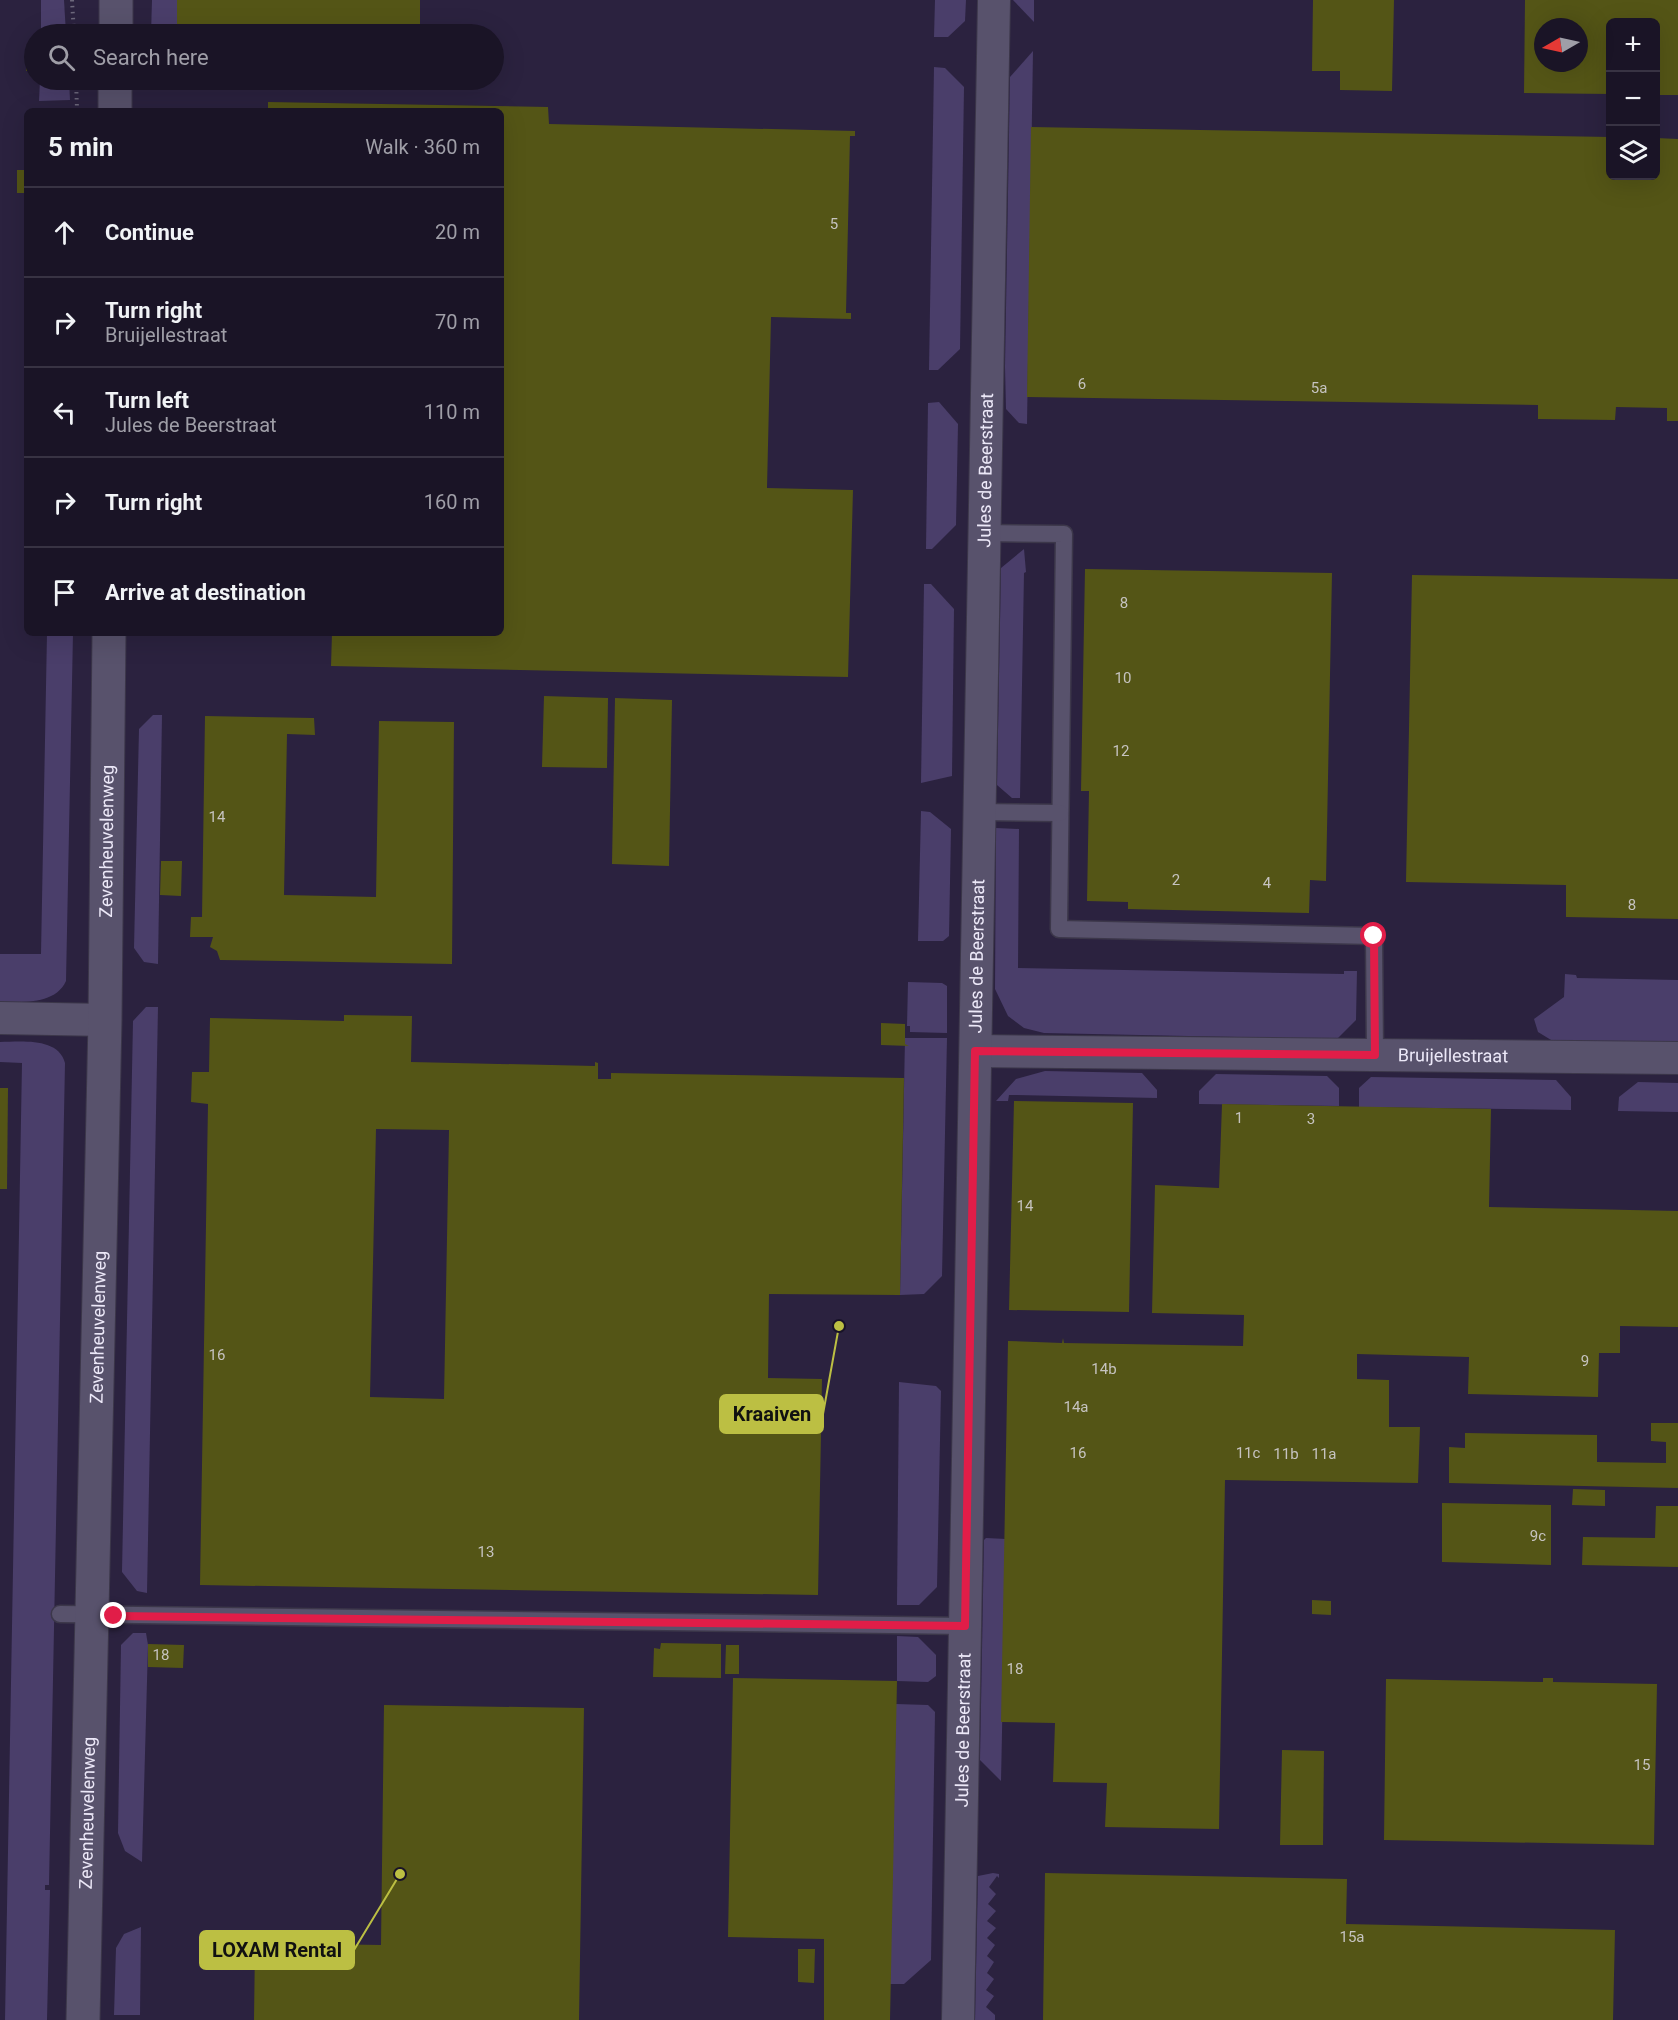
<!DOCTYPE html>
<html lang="en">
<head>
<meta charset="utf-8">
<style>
	body { margin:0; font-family:Roboto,sans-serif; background:#272132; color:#f1f3f6 }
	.controls { position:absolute; right:18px; top:18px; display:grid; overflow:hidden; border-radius:9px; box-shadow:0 6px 24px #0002 }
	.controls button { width:54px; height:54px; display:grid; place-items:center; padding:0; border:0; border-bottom:2px solid #383343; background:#1a1426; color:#f1f3f6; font:30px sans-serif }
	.compass { position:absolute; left:1534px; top:18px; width:54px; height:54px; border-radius:50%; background:#1a1426; box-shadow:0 6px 24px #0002; rotate:261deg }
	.stop { position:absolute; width:18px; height:18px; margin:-14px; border:4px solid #e11d48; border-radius:50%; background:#fff }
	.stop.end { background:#e11d48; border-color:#fff; box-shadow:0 2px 6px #0008 }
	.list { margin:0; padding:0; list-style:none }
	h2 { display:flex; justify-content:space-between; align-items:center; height:78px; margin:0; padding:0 24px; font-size:26px }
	h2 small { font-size:20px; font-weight:400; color:#9f9ea7 }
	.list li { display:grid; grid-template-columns:39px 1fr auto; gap:18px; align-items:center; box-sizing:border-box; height:90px; padding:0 24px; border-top:2px solid #383343 }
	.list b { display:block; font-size:22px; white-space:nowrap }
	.list p { margin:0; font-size:20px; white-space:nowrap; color:#9f9ea7 }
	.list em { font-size:20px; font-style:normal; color:#9f9ea7 }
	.icon { flex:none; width:33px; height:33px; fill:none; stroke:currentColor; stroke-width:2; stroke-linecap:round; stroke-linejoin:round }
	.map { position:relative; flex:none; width:1678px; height:2020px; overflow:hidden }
	.search { position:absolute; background:#1a1426; box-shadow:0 6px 24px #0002; left:24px; top:24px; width:480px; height:66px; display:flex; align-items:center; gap:15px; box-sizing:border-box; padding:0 21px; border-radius:33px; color:#9f9ea7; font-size:22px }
	.panel { position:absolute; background:#1a1426; box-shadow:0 6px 24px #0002; left:24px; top:108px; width:480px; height:528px; border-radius:9px }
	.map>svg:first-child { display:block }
	.built { fill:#2b223f; fill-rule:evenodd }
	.green { fill:#4a3e6a }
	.building { fill:#545516; fill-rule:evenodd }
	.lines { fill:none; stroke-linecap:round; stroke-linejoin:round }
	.lane-casing { stroke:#3c374a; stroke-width:19 }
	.street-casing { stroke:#3c374a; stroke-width:34 }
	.secondary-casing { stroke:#3c374a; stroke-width:35 }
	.path { stroke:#6d687c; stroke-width:4; stroke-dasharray:1.5 4.5; stroke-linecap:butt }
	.lane { stroke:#58526c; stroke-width:16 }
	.street { stroke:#58526c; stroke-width:32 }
	.secondary { stroke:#58526c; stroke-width:33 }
	.route { stroke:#e11d48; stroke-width:8 }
	.labels { text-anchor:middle; stroke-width:4.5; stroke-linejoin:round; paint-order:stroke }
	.number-label { font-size:15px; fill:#c6c3c0 }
	.street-label { font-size:18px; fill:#ece8f8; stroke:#181228 }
	.leader { fill:none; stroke:#bcbf43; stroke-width:2 }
	.callout-dot { fill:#bcbf43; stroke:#181228; stroke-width:2 }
	.callout { fill:#bcbf43; stroke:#bcbf43; stroke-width:2 }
	.callout-label { font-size:20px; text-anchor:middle; font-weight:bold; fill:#111 }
</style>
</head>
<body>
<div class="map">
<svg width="1678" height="2020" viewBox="0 0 1678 2020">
	<rect width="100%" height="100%" fill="#221b32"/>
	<path class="built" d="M0,0H1678V2020H0ZM1610,22H1656V176H1610ZM1543,27H1579V63H1543ZM34,34H494V80H34ZM27,111H501V633H27Z"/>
	<g class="green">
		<polygon points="41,0 64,0 66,34 41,34"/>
		<polygon points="152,0 177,0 177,34 151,34"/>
		<polygon points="935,0 966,0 965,21 948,37 934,37"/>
		<polygon points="1013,0 1034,0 1034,22"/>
		<polygon points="1033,51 1027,424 1019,423 1006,409 1005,367 1010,77"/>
		<polygon points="934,67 945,68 964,87 960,349 938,370 929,370"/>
		<polygon points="40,80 69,80 70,100 39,101"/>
		<polygon points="939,402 958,424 956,525 932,549 926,549 928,403"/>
		<polygon points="1024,549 1026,572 1024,573 1020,798 1012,798 997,785 1001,568"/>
		<polygon points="924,584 931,584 954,609 952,776 921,783"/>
		<path d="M47,633H73L66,981C55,1005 22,1002 0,1002V954H41Z"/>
		<polygon points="153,715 162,715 158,964 144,962 134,948 139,729"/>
		<polygon points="921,811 930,812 951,829 949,936 943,941 918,941"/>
		<polygon points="996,828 1019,829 1018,968 1344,974 1344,971 1357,971 1356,1020 1337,1039 1044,1033 1024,1028 1008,1016 995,989"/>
		<polygon points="1565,974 1576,975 1577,978 1678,980 1678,1045 1556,1043 1538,1032 1534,1019 1564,997"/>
		<polygon points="908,982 942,983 947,986 947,1033 910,1032 910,1026 907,1026"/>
		<polygon points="146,1007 158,1007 147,1593 137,1591 122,1572 133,1021"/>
		<polygon points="905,1038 947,1038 942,1276 924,1294 900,1295"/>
		<path d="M0,1042C21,1042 58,1037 65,1063L49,1885H45V1890H50L47,2020H5L22,1063L0,1062Z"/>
		<polygon points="1045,1071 1142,1073 1157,1090 1157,1098 1014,1095 1009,1095 1008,1101 996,1101 1016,1079"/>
		<polygon points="1216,1074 1327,1076 1339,1088 1339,1106 1199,1104 1199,1091"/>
		<polygon points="1371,1077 1556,1080 1571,1097 1571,1110 1359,1107 1359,1088"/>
		<polygon points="1638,1082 1678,1083 1678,1112 1618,1111 1619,1097"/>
		<polygon points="899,1382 936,1386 941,1391 937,1587 919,1605 897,1605"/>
		<polygon points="986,1538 1006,1539 1001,1781 980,1760 984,1540"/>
		<polygon points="133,1633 146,1633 148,1645 142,1862 125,1851 118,1833 121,1645"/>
		<polygon points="897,1636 918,1637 936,1655 936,1676 928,1682 897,1681"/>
		<polygon points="896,1704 928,1705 935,1712 931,1960 904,1984 890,1984"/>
		<polygon points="993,1873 999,1874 999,1878 997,1876 989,1887 996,1894 988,1904 996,1911 987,1921 996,1928 987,1938 995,1945 987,1956 994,1962 987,1973 994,1979 986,1990 994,1996 986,2007 995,2015 995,2020 975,2020 978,1876"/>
		<polygon points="141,1927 140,2015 114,2015 116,1948 124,1934"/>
	</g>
	<g class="building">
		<rect x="177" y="0" width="243" height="34"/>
		<polygon points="1313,0 1394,0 1392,91 1340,90 1340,71 1312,71"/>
		<path d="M1525,0H1678V95H1656V22H1610V94L1524,93ZM1543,27H1579V63H1543Z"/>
		<polygon points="26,57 34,58 34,71 26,71"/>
		<polygon points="268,102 548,107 549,124 855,131 855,136 850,136 846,313 851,313 851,319 771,317 767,488 853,490 848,677 331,666 332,633 501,633 501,111 268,111"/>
		<polygon points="1031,127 1610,137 1610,176 1656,176 1656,138 1678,139 1678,421 1667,421 1667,408 1616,407 1615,420 1538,419 1538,405 1027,397"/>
		<rect x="17" y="170" width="10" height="23"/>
		<polygon points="1085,569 1332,573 1326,881 1310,880 1309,913 1128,909 1128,902 1087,901 1089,791 1081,791"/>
		<polygon points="1412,575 1678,579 1678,919 1566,917 1566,885 1406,882"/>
		<polygon points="544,696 608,698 607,768 542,767"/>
		<polygon points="615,698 672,700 669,866 612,864"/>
		<polygon points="205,716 314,718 315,735 287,734 284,895 376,897 379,721 454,722 452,964 220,960 217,951 210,947 213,937 190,937 191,917 202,917"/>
		<polygon points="161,861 182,861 181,896 160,895"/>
		<path d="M344,1015L412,1016L411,1062L595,1066V1062L598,1063V1079H611V1073L904,1078L900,1295L769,1294L768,1378L822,1379L818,1595L200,1585L208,1104L191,1102L192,1072H209L210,1018L344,1021ZM376,1129L449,1130L444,1399L370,1397Z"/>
		<polygon points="881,1023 905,1024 905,1044 909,1046 881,1045"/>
		<polygon points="0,1088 8,1088 7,1189 0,1189"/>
		<polygon points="1014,1101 1133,1103 1129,1312 1009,1310"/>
		<polygon points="1222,1104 1491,1109 1489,1207 1678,1211 1678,1327 1620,1326 1620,1353 1599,1353 1598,1397 1468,1394 1469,1357 1357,1354 1357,1379 1389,1380 1389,1427 1420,1427 1418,1483 1225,1480 1219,1829 1105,1827 1107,1783 1053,1782 1055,1723 1001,1722 1008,1341 1062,1343 1063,1338 1064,1343 1243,1346 1244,1315 1152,1313 1155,1185 1219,1188"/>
		<polygon points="1651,1423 1678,1423 1678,1488 1449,1483 1449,1447 1465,1448 1465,1433 1597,1435 1597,1462 1666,1463 1666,1442 1651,1441"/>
		<polygon points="1573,1489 1605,1490 1605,1506 1572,1505"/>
		<polygon points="1442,1503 1551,1505 1551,1565 1442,1562"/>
		<polygon points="1656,1506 1678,1506 1678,1567 1582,1565 1583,1537 1655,1538"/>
		<polygon points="1312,1600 1331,1601 1331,1615 1312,1614"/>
		<polygon points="661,1643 721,1644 721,1678 653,1677 654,1648 660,1649"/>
		<polygon points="148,1644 184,1645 183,1668 148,1667"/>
		<polygon points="726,1645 739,1645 739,1674 725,1674"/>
		<polygon points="733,1678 897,1681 890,2020 824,2020 824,1939 728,1937"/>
		<polygon points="1543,1678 1553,1678 1553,1682 1657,1684 1654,1845 1384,1840 1386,1679 1543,1682"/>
		<polygon points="384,1705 584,1708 579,2020 254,2020 255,1943 381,1945"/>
		<polygon points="1282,1750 1324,1751 1323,1845 1280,1845"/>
		<polygon points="1045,1873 1347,1879 1346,1924 1615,1930 1613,2020 1043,2020"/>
		<polygon points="798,1949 815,1949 814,1983 798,1982"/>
	</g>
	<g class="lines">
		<defs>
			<g id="lane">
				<polyline points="985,533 1064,534 1059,929 1374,936 1375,1055"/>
				<polyline points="980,812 1060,813"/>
				<polyline points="60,1614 965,1626"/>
			</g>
			<g id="street">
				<polyline points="0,1018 105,1020"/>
				<path id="s1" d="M976,1051L1678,1058"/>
				<path id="s2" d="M958,2020L994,0"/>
			</g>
			<g id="secondary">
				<polyline points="116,34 116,0"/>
				<polyline points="115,111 115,80"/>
				<path id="s3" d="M83,2020L105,1020L109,633"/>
			</g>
		</defs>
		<use href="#lane" class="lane-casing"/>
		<use href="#street" class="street-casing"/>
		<use href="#secondary" class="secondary-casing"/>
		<g class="path">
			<polyline points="72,0 74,34"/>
			<polyline points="76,80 77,109"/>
		</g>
		<use href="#lane" class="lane"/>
		<use href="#street" class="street"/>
		<use href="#secondary" class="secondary"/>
	</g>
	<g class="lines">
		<polyline class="route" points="114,1616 965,1626 975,1051 1375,1055 1374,936"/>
	</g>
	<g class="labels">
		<g class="number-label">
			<text x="834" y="229">5</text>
			<text x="1082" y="389">6</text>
			<text x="1319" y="393">5a</text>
			<text x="1124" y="608">8</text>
			<text x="1123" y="683">10</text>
			<text x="1121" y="756">12</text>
			<text x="217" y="822">14</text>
			<text x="1176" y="885">2</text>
			<text x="1267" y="888">4</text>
			<text x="1632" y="910">8</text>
			<text x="1239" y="1123">1</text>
			<text x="1311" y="1124">3</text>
			<text x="1025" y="1211">14</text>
			<text x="217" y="1360">16</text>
			<text x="1585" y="1366">9</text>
			<text x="1104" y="1374">14b</text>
			<text x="1076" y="1412">14a</text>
			<text x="1078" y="1458">16</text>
			<text x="1248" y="1458">11c</text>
			<text x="1286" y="1459">11b</text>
			<text x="1324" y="1459">11a</text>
			<text x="1538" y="1541">9c</text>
			<text x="486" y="1557">13</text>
			<text x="161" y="1660">18</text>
			<text x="1015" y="1674">18</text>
			<text x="1642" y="1770">15</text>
			<text x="1352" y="1942">15a</text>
		</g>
		<g class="street-label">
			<text dy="6" stroke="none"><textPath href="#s2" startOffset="1550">Jules de Beerstraat</textPath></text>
			<text dy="6" stroke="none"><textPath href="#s3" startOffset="1179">Zevenheuvelenweg</textPath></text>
			<text dy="6" stroke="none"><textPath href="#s2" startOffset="1064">Jules de Beerstraat</textPath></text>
			<text dy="6" stroke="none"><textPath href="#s1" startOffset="477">Bruijellestraat</textPath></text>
			<text dy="6" stroke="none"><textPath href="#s3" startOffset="693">Zevenheuvelenweg</textPath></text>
			<text dy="6" stroke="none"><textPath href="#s2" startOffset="290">Jules de Beerstraat</textPath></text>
			<text dy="6" stroke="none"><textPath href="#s3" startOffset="207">Zevenheuvelenweg</textPath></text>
		</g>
	</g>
	<path class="leader" d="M839 1326L823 1414M400 1874L354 1950"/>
	<g class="callout-dot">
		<circle cx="839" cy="1326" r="6"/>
		<circle cx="400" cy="1874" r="6"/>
	</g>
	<g class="callout">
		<rect x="720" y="1395" width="103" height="38" rx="6"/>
		<rect x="200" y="1931" width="154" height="38" rx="6"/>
	</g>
	<g class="callout-label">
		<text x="772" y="1421">Kraaiven</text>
		<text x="277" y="1957">LOXAM Rental</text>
	</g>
</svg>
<div class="controls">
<button>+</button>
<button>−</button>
<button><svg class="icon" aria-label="layers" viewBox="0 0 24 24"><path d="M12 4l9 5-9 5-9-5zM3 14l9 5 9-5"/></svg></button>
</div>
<svg class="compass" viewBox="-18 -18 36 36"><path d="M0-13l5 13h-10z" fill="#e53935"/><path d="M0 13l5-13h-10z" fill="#9f9ea7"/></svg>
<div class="stop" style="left:1374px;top:936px"></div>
<div class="stop end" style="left:114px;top:1616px"></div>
<div class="search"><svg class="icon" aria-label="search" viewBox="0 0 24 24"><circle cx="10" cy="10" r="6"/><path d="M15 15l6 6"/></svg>Search here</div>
<section class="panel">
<h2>5 min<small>Walk · 360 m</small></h2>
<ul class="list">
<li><svg class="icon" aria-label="ahead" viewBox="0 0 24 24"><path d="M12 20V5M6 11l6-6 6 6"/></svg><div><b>Continue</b></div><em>20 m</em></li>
<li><svg class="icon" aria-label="right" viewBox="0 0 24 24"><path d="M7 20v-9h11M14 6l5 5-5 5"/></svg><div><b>Turn right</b><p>Bruijellestraat</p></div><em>70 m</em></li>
<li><svg class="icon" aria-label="left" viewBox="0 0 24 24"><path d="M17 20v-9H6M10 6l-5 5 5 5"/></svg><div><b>Turn left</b><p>Jules de Beerstraat</p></div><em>110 m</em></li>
<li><svg class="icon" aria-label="right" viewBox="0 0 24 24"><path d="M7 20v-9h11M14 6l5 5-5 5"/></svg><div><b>Turn right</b></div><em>160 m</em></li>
<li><svg class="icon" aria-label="arrive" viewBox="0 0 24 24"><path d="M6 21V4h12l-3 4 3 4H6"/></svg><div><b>Arrive at destination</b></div></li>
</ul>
</section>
</div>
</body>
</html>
